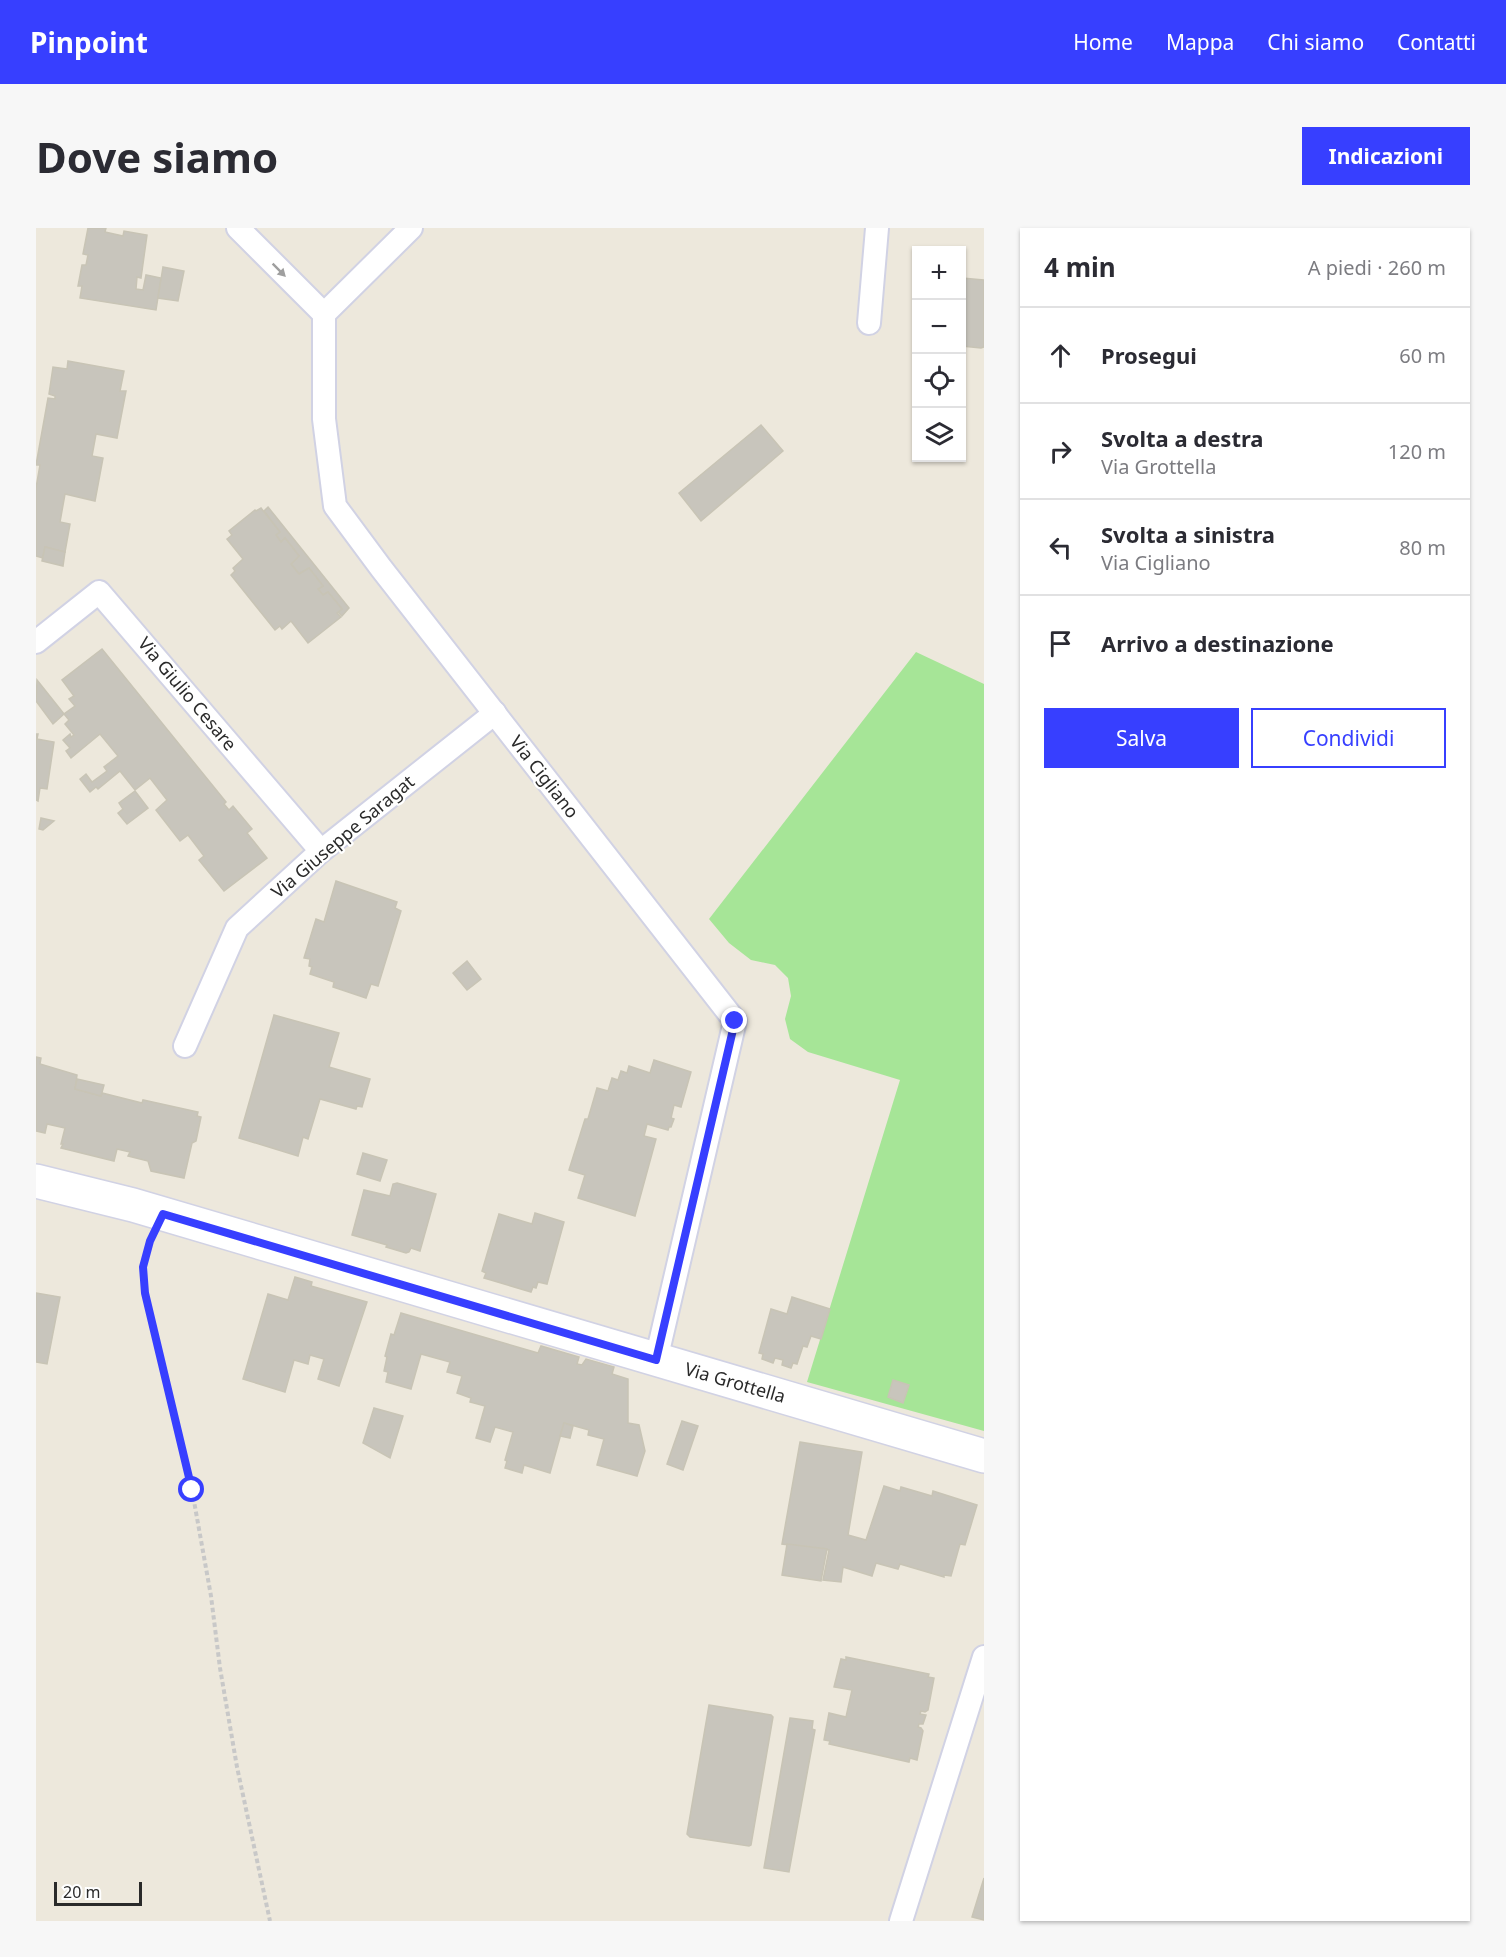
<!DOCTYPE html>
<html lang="it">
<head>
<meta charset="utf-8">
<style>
	body { margin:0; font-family:"Noto Sans",sans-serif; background:#f7f7f7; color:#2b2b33 }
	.controls { position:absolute; right:18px; top:18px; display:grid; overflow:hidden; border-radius:0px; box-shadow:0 2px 4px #0004 }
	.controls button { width:54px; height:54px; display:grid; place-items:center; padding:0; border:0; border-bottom:2px solid #e1e1e2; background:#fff; color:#2b2b33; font:30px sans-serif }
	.scale { position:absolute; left:18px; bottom:15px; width:88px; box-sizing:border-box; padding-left:6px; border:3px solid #2a2a2a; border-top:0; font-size:16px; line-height:21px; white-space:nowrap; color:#2a2a2a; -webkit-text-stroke:4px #fff; paint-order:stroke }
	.stop { position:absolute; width:18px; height:18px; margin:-14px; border:4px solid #373fff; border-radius:50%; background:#fff }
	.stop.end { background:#373fff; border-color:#fff; box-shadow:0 2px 6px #0008 }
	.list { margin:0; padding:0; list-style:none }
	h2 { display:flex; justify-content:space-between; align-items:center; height:78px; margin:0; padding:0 24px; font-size:26px }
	h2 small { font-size:20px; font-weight:400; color:#7c7c81 }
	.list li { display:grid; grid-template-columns:39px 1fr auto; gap:18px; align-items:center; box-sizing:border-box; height:96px; padding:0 24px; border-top:2px solid #e1e1e2 }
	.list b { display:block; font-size:22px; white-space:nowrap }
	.list p { margin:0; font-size:20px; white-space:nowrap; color:#7c7c81 }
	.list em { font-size:20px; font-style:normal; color:#7c7c81 }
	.actions { display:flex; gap:12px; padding:18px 24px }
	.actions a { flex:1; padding:14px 0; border:2px solid #373fff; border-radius:0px; text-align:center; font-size:21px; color:#373fff }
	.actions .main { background:#373fff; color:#fff }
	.icon { flex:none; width:33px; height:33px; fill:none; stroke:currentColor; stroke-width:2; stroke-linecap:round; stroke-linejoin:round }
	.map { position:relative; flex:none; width:948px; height:1693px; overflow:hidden; border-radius:0px }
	header { display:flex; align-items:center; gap:36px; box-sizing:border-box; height:84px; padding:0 30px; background:#373fff; color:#fff }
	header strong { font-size:28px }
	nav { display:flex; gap:33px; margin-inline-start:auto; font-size:21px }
	.intro { display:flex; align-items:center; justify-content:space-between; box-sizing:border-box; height:144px; padding:0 36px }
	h1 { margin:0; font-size:42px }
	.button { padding:15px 27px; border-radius:0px; background:#373fff; color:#fff; font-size:21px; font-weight:700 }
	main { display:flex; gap:36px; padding:0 36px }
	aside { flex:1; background:#fff; border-radius:0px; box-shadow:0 2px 4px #0004 }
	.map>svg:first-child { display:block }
	.green { fill:#a6e597 }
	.building { fill:#c8c5bc; stroke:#c8c4b5; stroke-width:1.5 }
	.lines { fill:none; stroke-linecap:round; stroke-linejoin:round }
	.street-casing { stroke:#d1d2e4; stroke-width:26 }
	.secondary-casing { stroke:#d1d2e4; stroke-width:36 }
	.path { stroke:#c8c8c8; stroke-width:4; stroke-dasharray:4.5 3; stroke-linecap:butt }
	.street { stroke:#fff; stroke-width:22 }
	.secondary { stroke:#fff; stroke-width:33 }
	.oneway { fill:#9f9f9f }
	.route { stroke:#373fff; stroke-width:8 }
	.labels { text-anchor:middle; stroke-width:4.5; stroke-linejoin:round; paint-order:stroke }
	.street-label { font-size:18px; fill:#2a2a2a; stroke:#fff }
</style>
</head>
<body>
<header>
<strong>Pinpoint</strong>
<nav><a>Home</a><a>Mappa</a><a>Chi siamo</a><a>Contatti</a></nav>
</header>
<div class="intro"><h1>Dove siamo</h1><a class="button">Indicazioni</a></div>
<main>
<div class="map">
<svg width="948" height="1693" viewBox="0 0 948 1693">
	<rect width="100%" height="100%" fill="#ede8dc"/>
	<polygon class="green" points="880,424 948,456 948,1203 771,1154 864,852 772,824 754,811 749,791 755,768 752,750 739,737 715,732 693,715 673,691"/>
	<g class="building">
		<polygon points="52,0 70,0 69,4 87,8 88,3 111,7 105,50 101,49 100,61 107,62 110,47 125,50 120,82 44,70 46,58 42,58 46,37 50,37 52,27 47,26"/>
		<polygon points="127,39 148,43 142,73 122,70"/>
		<polygon points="926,50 948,52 948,119 945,120 926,118"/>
		<polygon points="32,133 88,143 84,163 90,163 81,210 60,206 56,228 67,230 59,273 29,266 24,294 34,296 29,324 9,319 7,330 0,328 0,260 4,237 0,237 12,170 19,171 19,168 13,166 17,139 31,141"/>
		<polygon points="725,197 747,223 665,293 643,265"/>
		<polygon points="232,279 313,380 306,388 302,384 306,381 292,364 287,367 282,361 287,358 273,340 263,346 255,336 263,328 249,310 245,314 240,307 243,303 228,283"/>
		<polygon points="225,280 244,304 240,307 245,314 249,310 263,328 255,336 263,346 273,340 287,358 282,361 287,367 292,364 306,381 301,385 305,389 272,415 255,393 246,401 244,398 239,402 195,347 199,343 197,340 207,331 191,311 196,307 193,303 219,282 220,283"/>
		<polygon points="9,319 29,324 27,338 6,333"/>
		<polygon points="66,421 190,574 188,576 193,582 197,578 216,601 211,605 231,630 188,663 163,632 168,628 152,607 144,613 120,582 131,572 114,550 99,562 84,543 62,561 60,559 54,564 44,551 50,546 56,554 71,543 68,539 82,528 64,506 35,530 30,523 34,520 27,512 34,506 35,509 38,507 29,496 33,492 28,486 39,478 33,471 38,468 26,452"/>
		<polygon points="1,452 28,486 17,496 0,473"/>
		<polygon points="0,506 2,506 1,511 18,514 11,561 4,560 2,573 0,572"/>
		<polygon points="99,563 112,580 91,596 82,585 87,581 83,575"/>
		<polygon points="5,590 18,593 7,602 3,601"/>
		<polygon points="300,653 361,674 359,680 365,683 342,758 335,756 330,770 297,759 298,754 274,746 276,739 273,738 274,731 268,730 280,691 288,694"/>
		<polygon points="431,733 445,751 431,762 417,745"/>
		<polygon points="238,787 303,805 293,839 334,851 326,879 321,878 320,881 284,871 272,911 267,909 262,928 203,910"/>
		<polygon points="0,829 5,830 4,836 41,847 39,861 65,868 66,865 106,875 107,872 162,884 161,888 165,889 160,913 156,915 148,950 115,943 112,933 92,928 94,924 81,921 78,933 25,920 27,916 25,916 29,900 11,896 9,905 0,903"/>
		<polygon points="618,832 655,844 645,879 638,877 635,890 638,891 635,899 633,899 632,902 611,896 608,908 620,911 599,988 542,970 549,947 533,942 549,891 552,891 561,860 572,863 576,850 582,852 585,843 591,845 593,838 614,845"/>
		<polygon points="41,851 68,857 65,868 39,861"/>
		<polygon points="327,925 351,932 344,953 321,946"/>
		<polygon points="361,955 400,966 384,1023 375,1020 373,1024 370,1025 350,1019 351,1017 316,1007 328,962 354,968 357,956"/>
		<polygon points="499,985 528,994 511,1056 502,1054 500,1060 497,1059 495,1064 448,1050 450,1045 446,1043 463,986 496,996"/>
		<polygon points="259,1049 276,1054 275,1058 331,1074 303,1158 282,1151 288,1131 274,1127 272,1136 258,1132 249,1164 207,1151 232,1066 252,1072"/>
		<polygon points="0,1065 24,1069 11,1136 0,1134"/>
		<polygon points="756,1069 794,1081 785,1111 775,1108 771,1119 767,1118 761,1136 757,1135 755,1140 746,1137 747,1132 739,1130 737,1135 726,1131 727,1126 723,1125 735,1081 751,1086"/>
		<polygon points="365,1085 502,1125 505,1118 543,1129 541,1136 546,1137 550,1131 578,1139 576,1146 592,1151 592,1195 603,1197 609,1223 601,1248 561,1237 568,1211 552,1207 553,1202 528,1195 514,1245 488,1237 486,1245 469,1240 471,1233 469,1232 477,1204 459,1199 454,1214 440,1210 449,1178 434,1174 435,1170 421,1165 426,1148 411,1144 414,1134 385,1126 375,1161 350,1154 352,1144 348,1143 351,1129 349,1128 355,1106 358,1107"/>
		<polygon points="857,1152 873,1157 867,1175 852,1169"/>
		<polygon points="338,1180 367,1188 354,1230 327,1215"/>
		<polygon points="646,1193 662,1198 647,1242 631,1236"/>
		<polygon points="528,1195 537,1198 534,1210 524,1208"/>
		<polygon points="764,1214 826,1224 812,1307 830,1312 848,1258 864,1263 865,1259 896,1268 897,1263 941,1277 929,1317 924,1316 915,1348 908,1347 908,1349 864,1336 862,1341 840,1335 836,1348 807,1339 805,1354 787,1352 793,1322 746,1316"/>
		<polygon points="751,1316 791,1321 785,1353 746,1347"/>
		<polygon points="810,1429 893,1446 892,1449 898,1450 892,1482 889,1484 885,1483 884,1486 890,1487 887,1496 883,1496 882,1499 885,1500 887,1503 881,1532 874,1530 873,1534 793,1516 794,1513 788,1512 793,1485 810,1489 816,1462 798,1459 805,1431 810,1432"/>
		<polygon points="673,1477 735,1487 737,1489 715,1617 713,1618 654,1609 651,1606"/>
		<polygon points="754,1490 777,1493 776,1501 779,1502 753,1644 728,1640"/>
		<polygon points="948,1650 948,1692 936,1689"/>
	</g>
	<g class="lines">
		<defs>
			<g id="street">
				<polyline points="202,0 288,86"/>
				<polyline points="375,0 288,86 288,191 299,278 345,340 699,793 620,1132"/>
				<polyline points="833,95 841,0"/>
				<polyline points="0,414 63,364 285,623"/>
				<polyline points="149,818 201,700 285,623 459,485"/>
				<polyline points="865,1693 948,1429"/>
			</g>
			<polyline id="secondary" points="0,953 97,977 948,1228"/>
		</defs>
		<use href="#street" class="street-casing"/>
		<use href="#secondary" class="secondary-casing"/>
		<polyline class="path" points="114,1013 107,1039 109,1065 156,1262 175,1368 184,1440 201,1539 234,1693"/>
		<use href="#street" class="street"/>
		<use href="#secondary" class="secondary"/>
	</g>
	<defs><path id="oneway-solid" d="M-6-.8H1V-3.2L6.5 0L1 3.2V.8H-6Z" transform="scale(1.5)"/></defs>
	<use class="oneway" href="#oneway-solid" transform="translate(243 42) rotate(45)"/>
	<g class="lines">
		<polyline class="route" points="156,1262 109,1065 107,1039 114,1013 127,986 620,1132 699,793"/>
	</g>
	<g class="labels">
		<g class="street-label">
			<text transform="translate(151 466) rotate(50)" y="6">Via Giulio Cesare</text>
			<text transform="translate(508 549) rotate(52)" y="6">Via Cigliano</text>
			<text transform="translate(307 609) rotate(-40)" y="6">Via Giuseppe Saragat</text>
			<text transform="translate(699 1155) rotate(16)" y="6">Via Grottella</text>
		</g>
	</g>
</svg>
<div class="controls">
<button>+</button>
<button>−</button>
<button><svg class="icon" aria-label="locate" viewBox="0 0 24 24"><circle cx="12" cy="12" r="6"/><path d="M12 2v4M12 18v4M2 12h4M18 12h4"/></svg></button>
<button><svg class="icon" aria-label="layers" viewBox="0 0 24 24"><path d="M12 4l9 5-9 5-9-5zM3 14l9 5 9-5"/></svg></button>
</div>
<div class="scale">20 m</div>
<div class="stop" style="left:156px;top:1262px"></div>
<div class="stop end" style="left:699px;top:793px"></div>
</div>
<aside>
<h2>4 min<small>A piedi · 260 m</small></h2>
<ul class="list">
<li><svg class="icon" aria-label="ahead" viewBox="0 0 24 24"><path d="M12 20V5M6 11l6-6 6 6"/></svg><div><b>Prosegui</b></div><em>60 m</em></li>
<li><svg class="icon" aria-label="right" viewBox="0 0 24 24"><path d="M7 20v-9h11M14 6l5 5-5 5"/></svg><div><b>Svolta a destra</b><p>Via Grottella</p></div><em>120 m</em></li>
<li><svg class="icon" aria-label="left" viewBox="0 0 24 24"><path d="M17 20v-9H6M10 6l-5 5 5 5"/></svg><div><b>Svolta a sinistra</b><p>Via Cigliano</p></div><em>80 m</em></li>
<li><svg class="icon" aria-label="arrive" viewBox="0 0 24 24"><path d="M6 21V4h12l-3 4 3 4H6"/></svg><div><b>Arrivo a destinazione</b></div></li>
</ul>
<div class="actions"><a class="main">Salva</a><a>Condividi</a></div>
</aside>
</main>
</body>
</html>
